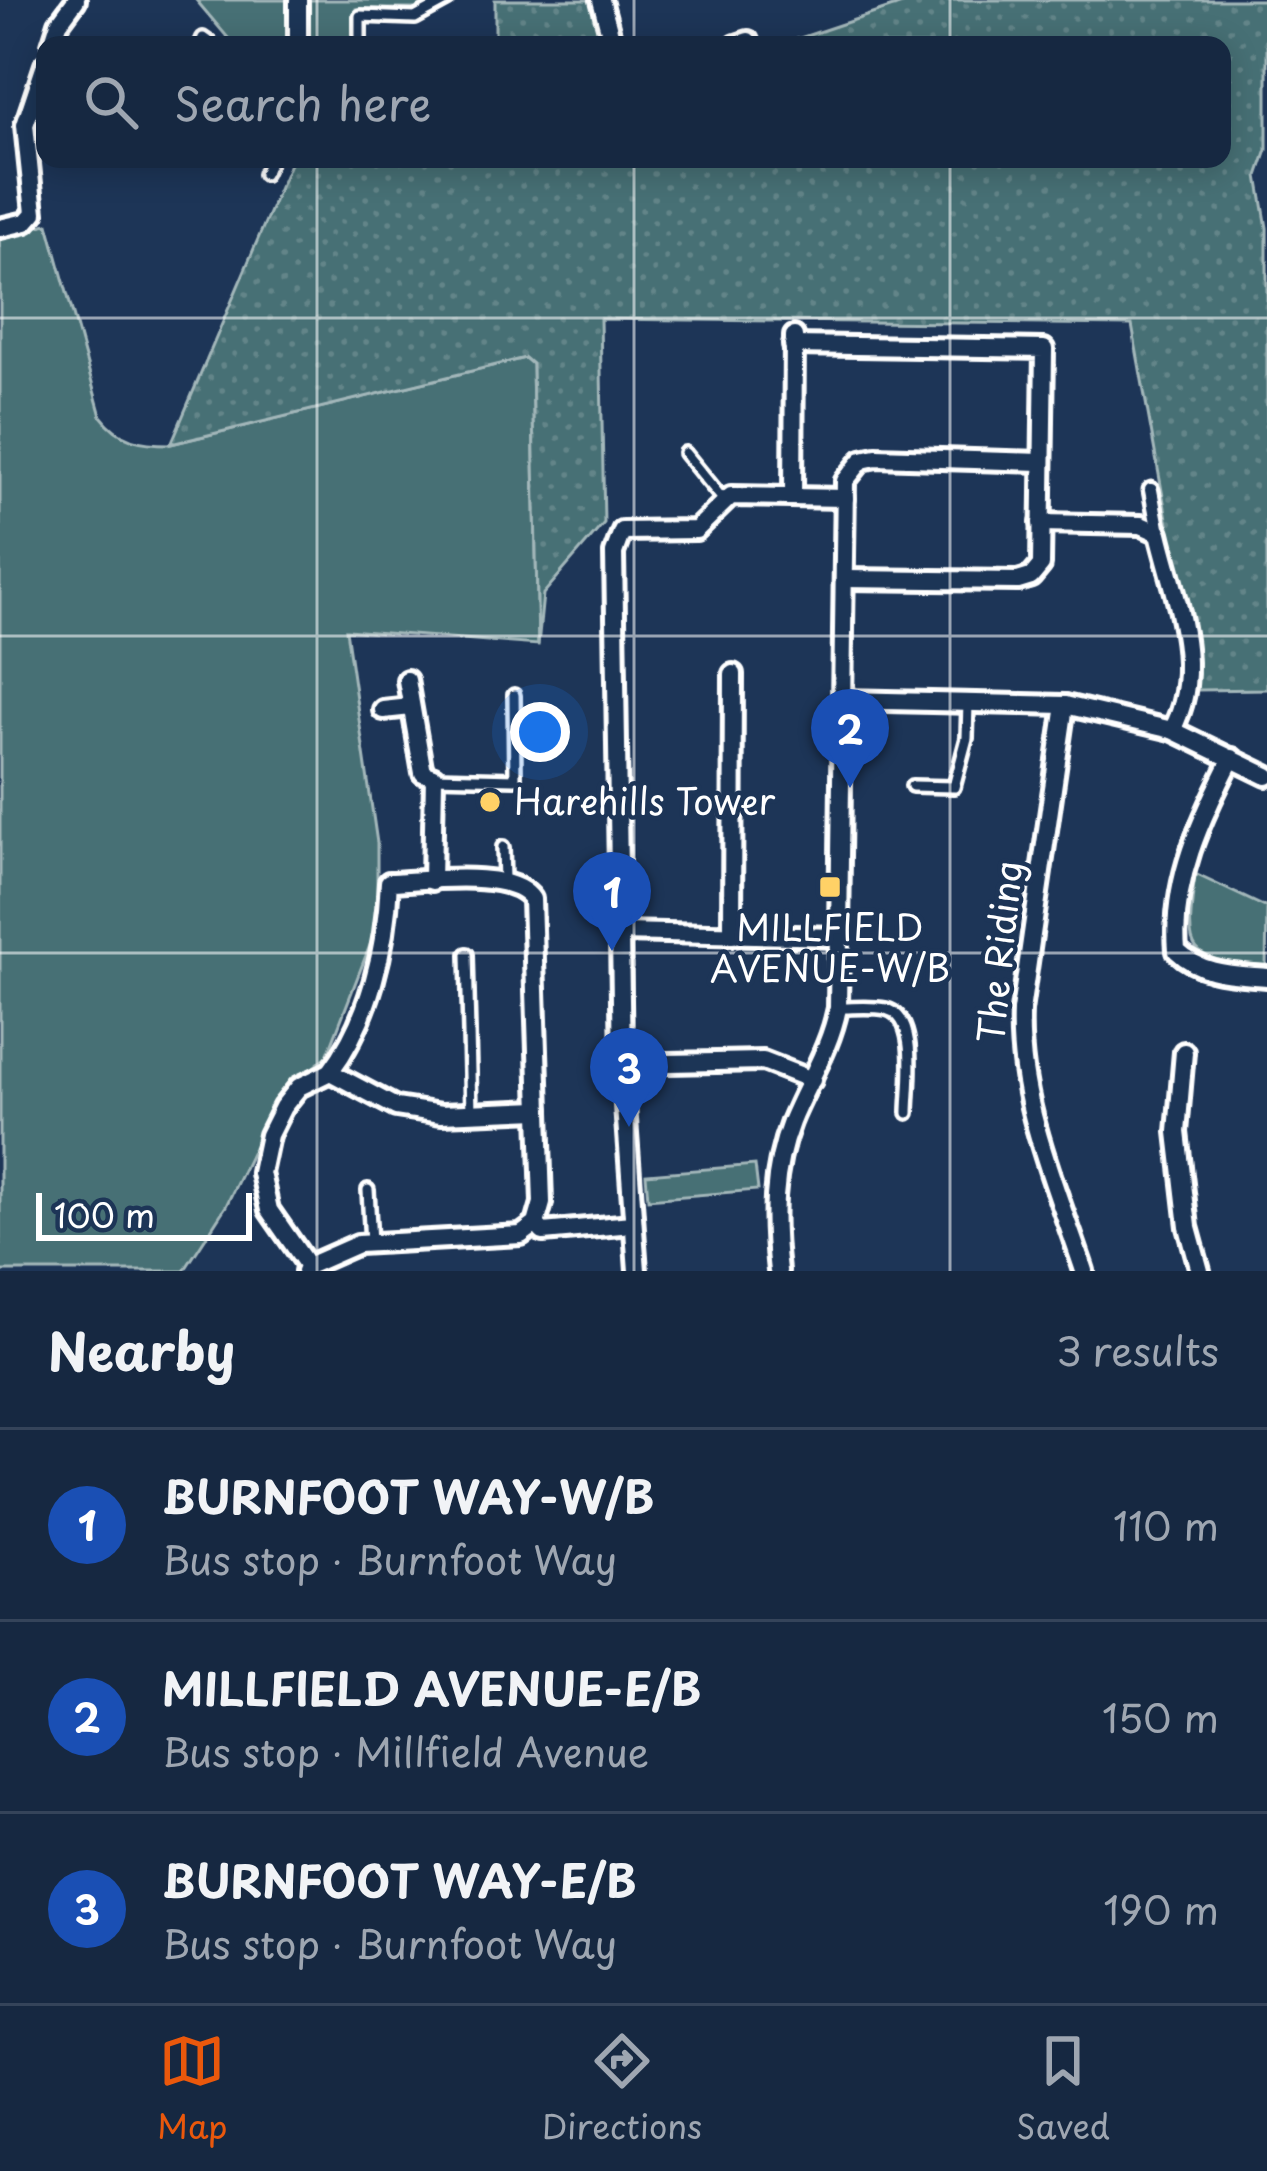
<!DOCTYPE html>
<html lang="en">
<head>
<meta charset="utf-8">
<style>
	body { margin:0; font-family:"Playpen Sans",sans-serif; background:#1f3048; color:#f1f3f6 }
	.scale { position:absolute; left:36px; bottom:30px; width:216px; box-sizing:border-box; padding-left:12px; border:6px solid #fff; border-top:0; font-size:33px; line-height:42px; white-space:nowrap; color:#fff; -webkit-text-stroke:9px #1d3557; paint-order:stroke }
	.you { position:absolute; left:540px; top:732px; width:42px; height:42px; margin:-30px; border:9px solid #fff; border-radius:50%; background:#1a73e8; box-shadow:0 0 0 18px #1a73e833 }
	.badge { display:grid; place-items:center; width:78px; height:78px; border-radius:50%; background:#ea580c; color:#fff; font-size:39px; font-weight:700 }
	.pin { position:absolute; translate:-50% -99px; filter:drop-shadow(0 3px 6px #0008) }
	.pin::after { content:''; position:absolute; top:63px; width:42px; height:36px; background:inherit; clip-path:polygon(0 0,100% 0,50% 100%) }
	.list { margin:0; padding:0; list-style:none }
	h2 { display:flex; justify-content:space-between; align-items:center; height:156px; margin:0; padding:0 48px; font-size:51px }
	h2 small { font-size:39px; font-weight:400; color:#9ea6b1 }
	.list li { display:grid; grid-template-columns:78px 1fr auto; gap:36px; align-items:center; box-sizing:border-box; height:192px; padding:0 48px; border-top:3px solid #35445a }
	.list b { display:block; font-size:45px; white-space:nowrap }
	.list p { margin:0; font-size:39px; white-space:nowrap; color:#9ea6b1 }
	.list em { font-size:39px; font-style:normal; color:#9ea6b1 }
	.icon { flex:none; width:66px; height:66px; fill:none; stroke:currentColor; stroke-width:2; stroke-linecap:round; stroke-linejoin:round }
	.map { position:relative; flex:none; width:1267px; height:1271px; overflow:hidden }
	.search { position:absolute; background:#162841; box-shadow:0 6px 30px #0003; left:36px; right:36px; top:36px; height:132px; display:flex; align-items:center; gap:30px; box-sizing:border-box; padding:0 42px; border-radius:24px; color:#9ea6b1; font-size:45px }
	.sheet { height:732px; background:#162841 }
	nav { display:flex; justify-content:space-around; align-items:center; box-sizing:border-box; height:168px; border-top:3px solid #35445a; background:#162841; font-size:33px; color:#9ea6b1 }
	nav a { display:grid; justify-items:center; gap:6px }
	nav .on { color:#ea580c }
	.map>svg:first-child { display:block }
	.grass { fill:#476f74; stroke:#a3b7ba; stroke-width:3 }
	.park { fill:url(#park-dots); stroke:#a3b7ba; stroke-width:3 }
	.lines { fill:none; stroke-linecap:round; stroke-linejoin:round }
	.service-casing { stroke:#fff; stroke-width:18 }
	.pedestrian-casing { stroke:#fff; stroke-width:21 }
	.minor-casing { stroke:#fff; stroke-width:26 }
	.service { stroke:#1d3557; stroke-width:9 }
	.pedestrian { stroke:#1d3557; stroke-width:12 }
	.minor { stroke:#1d3557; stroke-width:16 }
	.grid { fill:none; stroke:#fff; stroke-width:3; stroke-opacity:0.55 }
	.poi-dot { fill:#ffd166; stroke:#1d3557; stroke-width:4.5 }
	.labels { text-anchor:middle; stroke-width:9; stroke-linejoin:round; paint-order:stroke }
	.poi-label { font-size:36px; fill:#fff; stroke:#1d3557; text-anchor:start }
	.street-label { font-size:36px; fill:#fff; stroke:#1d3557 }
</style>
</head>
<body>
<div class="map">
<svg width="1267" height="1271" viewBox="0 0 1267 1271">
	<defs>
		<pattern id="park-dots" width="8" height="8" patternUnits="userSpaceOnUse" patternTransform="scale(3)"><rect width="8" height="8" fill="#476f74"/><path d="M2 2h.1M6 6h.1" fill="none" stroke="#638589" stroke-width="1.8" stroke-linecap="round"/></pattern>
	</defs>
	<rect width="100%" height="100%" fill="#1d3557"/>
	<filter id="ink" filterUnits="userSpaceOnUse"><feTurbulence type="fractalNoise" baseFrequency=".00833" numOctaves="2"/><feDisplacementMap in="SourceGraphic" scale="24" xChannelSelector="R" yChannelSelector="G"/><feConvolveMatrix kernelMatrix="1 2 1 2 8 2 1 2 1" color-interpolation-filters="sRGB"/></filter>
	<g filter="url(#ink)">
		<g class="grass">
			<polygon points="196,0 291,0 288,45 234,45"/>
			<polygon points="305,0 435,0 423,9 356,9 353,45 307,45"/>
			<path d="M48,224L101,416C120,441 141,444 171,444L525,358L532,364L538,645L346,630L377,843V927L327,1056L278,1097L226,1206L184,1271H0V235Z"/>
			<path d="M1195,874L1267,908L1266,966C1183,959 1186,955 1195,874Z"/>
			<polygon points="755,1165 758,1190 648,1199 646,1174"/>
		</g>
		<g class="park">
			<polygon points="495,0 593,0 603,45 495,45"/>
			<polygon points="914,0 1267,0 1267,150 1258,176 1267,228 1267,689 1198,690 1132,325 600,319 604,523 543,594 538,645 532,364 525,358 171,444 292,159 1222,159 1222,45 779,45"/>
		</g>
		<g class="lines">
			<defs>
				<g id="service">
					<polyline points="200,45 203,38 213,45"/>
					<polyline points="360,45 360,16 415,18 448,0"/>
					<polyline points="264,174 271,159"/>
					<polyline points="685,453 725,502"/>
					<polyline points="434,777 515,779 514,695"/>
					<polyline points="912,786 954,787 967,738 968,703"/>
					<polyline points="503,847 504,880"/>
					<polyline points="467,954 471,1112"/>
					<path d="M839,1008C854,1008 872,1006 886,1009C920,1017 908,1086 908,1113"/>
					<polyline points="368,1190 371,1243"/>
				</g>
				<polyline id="pedestrian" points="1151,490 1159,533"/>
				<g id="minor">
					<polyline points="298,0 298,45"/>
					<polyline points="601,0 613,45"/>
					<polyline points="52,45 59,23 76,0"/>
					<polyline points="736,45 748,41"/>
					<polyline points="0,228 26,222 34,213 25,125 45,65"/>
					<polyline points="793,345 1044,349 1041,565 1031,577 1018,581 844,579"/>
					<polyline points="793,497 794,336"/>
					<path d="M1041,523L1141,525L1159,533C1174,597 1206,668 1172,730"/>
					<polyline points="407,680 423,773 434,777 432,881"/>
					<polyline points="843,700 1065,705 1172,730 1267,776"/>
					<path d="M1065,705L1021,1011C1017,1101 1056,1186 1084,1271"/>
					<polyline points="383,710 411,707"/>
					<path d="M1232,758C1201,820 1171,880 1177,951C1202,975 1234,974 1267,977"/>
					<polyline points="621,932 840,937"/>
					<polyline points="732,935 733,674"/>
					<polyline points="1184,1052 1177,1132 1188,1227 1200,1271"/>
					<polyline points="622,1064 763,1061 812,1080"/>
					<polyline points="536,1224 543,1232 632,1224"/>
					<polyline points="308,1266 269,1210 261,1173 269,1135 283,1107 299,1087 330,1072 396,1107 441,1114 539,1110"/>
					<path d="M305,1271L308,1266L358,1244L521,1235L536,1224L542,1203L532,899C512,868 424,881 389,882C386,948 370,1019 330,1072"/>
					<polyline points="637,1271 622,1064 614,553 622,531 696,530 731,496 845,498"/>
					<path d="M778,1271C772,1219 772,1171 791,1122C807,1083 830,1049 838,1008L845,481L862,460L876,457L1041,462"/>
				</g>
			</defs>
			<use href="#service" class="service-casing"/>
			<use href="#pedestrian" class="pedestrian-casing"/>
			<use href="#minor" class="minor-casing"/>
			<use href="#service" class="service"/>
			<use href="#pedestrian" class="pedestrian"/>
			<use href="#minor" class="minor"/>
		</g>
	</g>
	<path class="grid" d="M317,0V45M634,0V45M950,0V45M317,159V1271M634,159V1271M950,159V1271M0,318H1267M0,636H1267M0,953H1267"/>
	<g class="poi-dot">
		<circle cx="490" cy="802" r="12"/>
		<rect x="818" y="875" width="24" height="24" rx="6"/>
	</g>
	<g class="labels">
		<g class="poi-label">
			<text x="514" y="815">Harehills Tower</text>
			<text x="830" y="941" text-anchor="middle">MILLFIELD<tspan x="830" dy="41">AVENUE-W/B</tspan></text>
		</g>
		<g class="street-label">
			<text transform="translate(1000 952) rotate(-84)" y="13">The Riding</text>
		</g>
	</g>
</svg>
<div class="scale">100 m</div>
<div class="you"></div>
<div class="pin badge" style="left:612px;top:951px;background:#1a4fb4">1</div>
<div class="pin badge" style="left:850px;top:788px;background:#1a4fb4">2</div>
<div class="pin badge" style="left:629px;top:1127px;background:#1a4fb4">3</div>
<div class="search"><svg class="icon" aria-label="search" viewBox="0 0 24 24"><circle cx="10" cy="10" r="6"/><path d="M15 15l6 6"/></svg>Search here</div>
</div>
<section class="sheet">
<h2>Nearby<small>3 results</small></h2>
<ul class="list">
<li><span class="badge" style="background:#1a4fb4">1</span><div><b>BURNFOOT WAY-W/B</b><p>Bus stop · Burnfoot Way</p></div><em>110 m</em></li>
<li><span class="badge" style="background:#1a4fb4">2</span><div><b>MILLFIELD AVENUE-E/B</b><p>Bus stop · Millfield Avenue</p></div><em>150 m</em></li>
<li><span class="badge" style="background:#1a4fb4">3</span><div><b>BURNFOOT WAY-E/B</b><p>Bus stop · Burnfoot Way</p></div><em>190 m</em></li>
</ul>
</section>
<nav>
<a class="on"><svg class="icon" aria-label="map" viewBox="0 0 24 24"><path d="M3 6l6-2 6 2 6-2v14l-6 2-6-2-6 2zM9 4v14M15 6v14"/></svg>Map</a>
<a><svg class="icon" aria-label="directions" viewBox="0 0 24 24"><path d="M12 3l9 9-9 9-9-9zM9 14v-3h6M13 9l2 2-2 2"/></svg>Directions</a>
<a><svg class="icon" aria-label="saved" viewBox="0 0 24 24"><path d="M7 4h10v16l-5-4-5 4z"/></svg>Saved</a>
</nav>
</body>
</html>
